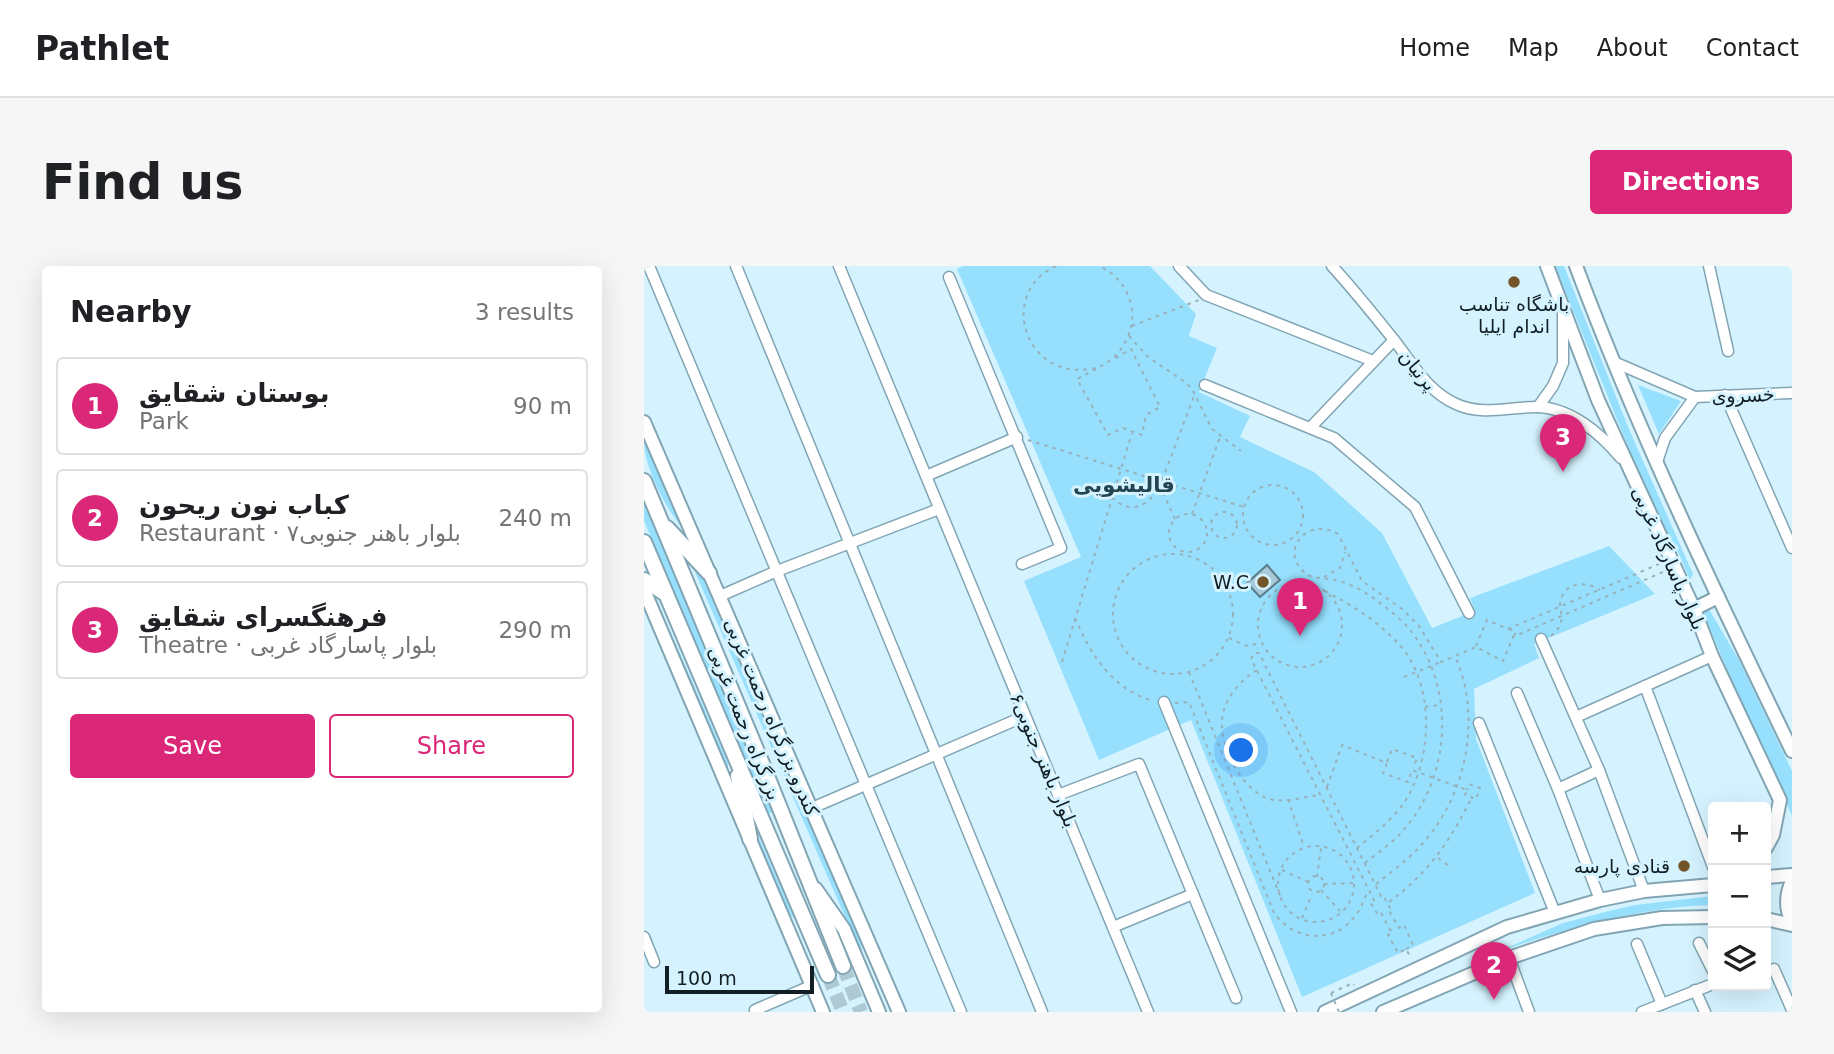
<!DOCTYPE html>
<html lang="en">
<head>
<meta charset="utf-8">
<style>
	body { margin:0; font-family:"DejaVu Sans",Cairo,sans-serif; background:#f6f6f6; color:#202124 }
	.controls { position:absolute; right:21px; bottom:21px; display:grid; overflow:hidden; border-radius:7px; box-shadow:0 7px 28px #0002 }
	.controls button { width:63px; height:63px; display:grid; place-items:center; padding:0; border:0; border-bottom:2px solid #e0e0e0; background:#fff; color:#202124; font:35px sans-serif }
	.scale { position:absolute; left:21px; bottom:18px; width:149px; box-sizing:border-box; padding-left:7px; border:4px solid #111f24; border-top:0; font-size:19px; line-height:24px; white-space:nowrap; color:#111f24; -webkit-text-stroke:5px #d5f3ff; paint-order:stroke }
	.you { position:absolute; left:598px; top:485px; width:24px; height:24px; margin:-18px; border:5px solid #fff; border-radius:50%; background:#1a73e8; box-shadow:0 0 0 10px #1a73e833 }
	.badge { display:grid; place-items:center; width:46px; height:46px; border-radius:50%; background:#db2777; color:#fff; font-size:23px; font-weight:700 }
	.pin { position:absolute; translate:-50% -58px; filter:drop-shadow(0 2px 4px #0008) }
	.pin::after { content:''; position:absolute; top:37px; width:24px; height:21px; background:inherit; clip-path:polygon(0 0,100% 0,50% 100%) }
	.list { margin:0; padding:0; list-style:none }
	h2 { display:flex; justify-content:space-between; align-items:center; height:91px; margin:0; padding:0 28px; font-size:30px }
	h2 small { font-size:23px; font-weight:400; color:#757577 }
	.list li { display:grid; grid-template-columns:46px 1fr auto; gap:21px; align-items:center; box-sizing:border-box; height:98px; margin:0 14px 14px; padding:0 14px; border:2px solid #e0e0e0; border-radius:7px }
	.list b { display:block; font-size:26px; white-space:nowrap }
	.list p { margin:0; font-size:23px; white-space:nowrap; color:#757577 }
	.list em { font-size:23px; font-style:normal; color:#757577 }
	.actions { display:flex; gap:14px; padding:21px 28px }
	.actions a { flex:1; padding:16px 0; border:2px solid #db2777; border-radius:7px; text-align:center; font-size:24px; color:#db2777 }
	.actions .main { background:#db2777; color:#fff }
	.icon { flex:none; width:38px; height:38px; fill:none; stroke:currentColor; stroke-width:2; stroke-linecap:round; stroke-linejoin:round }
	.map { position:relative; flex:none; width:1148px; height:746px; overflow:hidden; border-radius:7px }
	header { display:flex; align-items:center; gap:42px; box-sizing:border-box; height:98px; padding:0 35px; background:#fff; border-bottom:2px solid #e0e0e0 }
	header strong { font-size:33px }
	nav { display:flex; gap:38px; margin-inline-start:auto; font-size:24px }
	.intro { display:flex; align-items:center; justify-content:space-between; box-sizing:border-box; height:168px; padding:0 42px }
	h1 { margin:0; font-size:49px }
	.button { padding:18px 32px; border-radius:7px; background:#db2777; color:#fff; font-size:24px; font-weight:700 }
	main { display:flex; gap:42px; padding:0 42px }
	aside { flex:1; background:#fff; border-radius:7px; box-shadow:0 7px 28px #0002 }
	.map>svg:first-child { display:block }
	.green { fill:#96e0fe }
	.building { fill:#a6cad9; stroke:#5b7d8b; stroke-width:2 }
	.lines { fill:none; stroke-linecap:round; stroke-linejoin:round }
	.highway-tunnel { stroke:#aec9d3; stroke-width:14; stroke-dasharray:14 7; stroke-linecap:butt }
	.minor-casing { stroke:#82a5b4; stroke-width:13 }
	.major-casing { stroke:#82a5b4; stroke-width:16 }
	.highway-casing { stroke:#82a5b4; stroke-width:18 }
	.path { stroke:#97b0ba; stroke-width:2; stroke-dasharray:3.5 5; stroke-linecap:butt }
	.minor { stroke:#fff; stroke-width:10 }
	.major { stroke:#fff; stroke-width:12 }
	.highway { stroke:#fff; stroke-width:14 }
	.path-bridge { stroke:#97b0ba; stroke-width:2; stroke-dasharray:3.5 5; stroke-linecap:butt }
	.poi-dot { fill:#725529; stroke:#d5f3ff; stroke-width:2.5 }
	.labels { text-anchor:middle; stroke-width:6; stroke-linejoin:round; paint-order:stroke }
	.poi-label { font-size:19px; fill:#111f24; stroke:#d5f3ff; text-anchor:end }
	.street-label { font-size:19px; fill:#111f24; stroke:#d5f3ff }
	.neighbourhood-label { font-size:21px; font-weight:bold; fill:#234451; stroke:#d5f3ff }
</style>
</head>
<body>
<header>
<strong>Pathlet</strong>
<nav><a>Home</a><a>Map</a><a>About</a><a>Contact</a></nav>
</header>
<div class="intro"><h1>Find us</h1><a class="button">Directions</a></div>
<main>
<aside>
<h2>Nearby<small>3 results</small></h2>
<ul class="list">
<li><span class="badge">1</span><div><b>بوستان شقایق</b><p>Park</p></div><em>90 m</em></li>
<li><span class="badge">2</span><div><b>کباب نون ریحون</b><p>Restaurant · بلوار باهنر جنوبی۷</p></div><em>240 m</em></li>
<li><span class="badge">3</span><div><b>فرهنگسرای شقایق</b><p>Theatre · بلوار پاسارگاد غربی</p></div><em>290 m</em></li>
</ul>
<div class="actions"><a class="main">Save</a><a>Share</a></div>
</aside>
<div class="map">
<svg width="1148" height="746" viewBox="0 0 1148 746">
	<rect width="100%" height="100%" fill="#d5f3ff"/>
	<g class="green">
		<polygon points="319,0 506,0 552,48 545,70 573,82 555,126 606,150 596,171 670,206 738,267 788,362 831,345 826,332 965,280 1011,328 890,378 895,392 830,423 832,473 891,627 658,731 547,454 455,494 380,315 437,291 313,3"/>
		<polygon points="911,0 920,0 985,163 1049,308 1046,314 1035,288 1016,260"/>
		<polygon points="994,119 1037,135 1015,168"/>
		<path d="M0,175L39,263C22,243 0,201 0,175Z"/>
		<polygon points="0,235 52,354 129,546 124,548 0,255"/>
		<polygon points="44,290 58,310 217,677 219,692"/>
		<polygon points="3,322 10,328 84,497 84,509"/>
		<path d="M1063,340L1095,394L1148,505V550C1119,480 1085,413 1058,342Z"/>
		<polygon points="107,553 150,652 143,646 107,562"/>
		<path d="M1069,630V639C995,641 926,662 856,685L919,657L965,645L991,639Z"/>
	</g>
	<polygon class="building" points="623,299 636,314 616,331 603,317"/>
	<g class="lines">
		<g class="highway-tunnel">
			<polyline points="199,700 217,746"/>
			<polyline points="184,709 199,746"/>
		</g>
		<defs>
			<g id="minor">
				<polyline points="5,0 317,746"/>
				<polyline points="92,0 398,746"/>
				<polyline points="195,0 504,746"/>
				<polyline points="535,0 562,29 729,95"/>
				<path d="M688,0C709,23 730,49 750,74C769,98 783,125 812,138C838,150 865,141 892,141C926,141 957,168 977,192"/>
				<polyline points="1065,0 1084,85"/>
				<polyline points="305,11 417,282 378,298"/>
				<polyline points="970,96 1051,131 1148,127"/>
				<polyline points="561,119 690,172 771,241 825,347"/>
				<polyline points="1081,129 1148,282"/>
				<polyline points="894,141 909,120 919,97 919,47"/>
				<polyline points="666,162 750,74"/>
				<polyline points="1013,196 1021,172 1051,131"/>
				<polyline points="282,210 373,171"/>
				<polyline points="76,330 133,305 295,243"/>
				<polyline points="897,373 955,504 1000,625"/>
				<polyline points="1001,420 1069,601"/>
				<polyline points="873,427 914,523 956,634"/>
				<polyline points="520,436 647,746"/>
				<polyline points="932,451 1068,390"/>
				<polyline points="835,457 911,647"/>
				<polyline points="914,523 955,504"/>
				<polyline points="414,529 495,498 592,732"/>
				<polyline points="168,542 381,450"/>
				<polyline points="469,661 549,628"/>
				<polyline points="0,671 10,696"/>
				<polyline points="1055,677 1069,705"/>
				<polyline points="993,678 1018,738"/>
				<polyline points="865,692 885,746"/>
				<polyline points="1130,703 1148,744"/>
				<polyline points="1051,724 1061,746"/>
				<polyline points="111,744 169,719"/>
				<polyline points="998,746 1069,718"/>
			</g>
			<g id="major">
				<polyline points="903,0 954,134 1050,343 1068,390 1136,534 1129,569 1122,582"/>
				<path d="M932,0C994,166 1071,326 1148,485"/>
				<polyline points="0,156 255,746"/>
				<polyline points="0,324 179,746"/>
				<polyline points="1050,343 1074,331"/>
				<polyline points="1122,611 1148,609"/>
				<path d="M1148,615C1142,628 1141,642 1148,656"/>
				<polyline points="172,623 200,663 235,746"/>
				<polyline points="1122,653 1148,659"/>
				<polyline points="681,746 863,661 956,634 1000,625 1069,619"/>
				<polyline points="739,746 865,692 950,663 1018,652 1069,651"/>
			</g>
			<g id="highway">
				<polyline points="0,215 119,500 199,700"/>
				<polyline points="23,262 65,307"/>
				<polyline points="0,276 184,709"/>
				<polyline points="0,314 22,328"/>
				<polyline points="94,510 106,573"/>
			</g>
		</defs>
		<use href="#minor" class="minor-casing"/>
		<use href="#major" class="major-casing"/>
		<use href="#highway" class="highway-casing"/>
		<g class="path">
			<path d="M412,0C353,27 381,113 445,103C456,102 466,96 473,88C483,76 490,61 488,45C486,25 473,7 454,0"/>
			<polyline points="488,60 555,34"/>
			<polyline points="485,70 504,91 541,116 548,123 568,163 597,185"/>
			<polyline points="452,103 433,113 464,169 479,162 498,169 502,149 516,141 487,83 470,93"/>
			<polyline points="384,174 600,241"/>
			<circle cx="629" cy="249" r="30"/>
			<path d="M468,231C485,249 504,241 515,221"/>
			<circle cx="580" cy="259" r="13"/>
			<circle cx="544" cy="267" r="19"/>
			<polyline points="548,248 576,171"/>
			<polyline points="531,253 516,220 550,130"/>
			<circle cx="529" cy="348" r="60"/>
			<polyline points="680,311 696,302 701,286"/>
			<circle cx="656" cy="359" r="42"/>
			<path d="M681,325C711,341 737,357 759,383C792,424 788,500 757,541C744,557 729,569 713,582"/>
			<path d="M431,352C447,389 468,423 509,435"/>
			<polyline points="865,363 872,366 870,370"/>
			<path d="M907,370C911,366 916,362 917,356C919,350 916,345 916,339C918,316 941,314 956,324"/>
			<polyline points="585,372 603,380 616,377"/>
			<polyline points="832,380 843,354 864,363 1015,298"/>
			<polyline points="418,396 488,167"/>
			<path d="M613,404C596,414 578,435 578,456C577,482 597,521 622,532C637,538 659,531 675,529"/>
			<polyline points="545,406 637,632"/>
			<polyline points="760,411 797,396"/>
			<path d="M531,437L545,436L630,647C650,675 690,679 711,650C717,643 720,633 724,625"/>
			<polyline points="781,441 796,439"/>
			<polyline points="743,496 748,483 773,492 769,502"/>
			<polyline points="683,521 698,479 743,497 739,507 764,516 768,504 823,524 821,529 832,533 836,522 825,518 823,524"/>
			<polyline points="644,533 660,581"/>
			<circle cx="672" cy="618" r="38"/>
			<polyline points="794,592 805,600"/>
			<path d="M721,597C732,588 744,580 754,570C805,518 813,431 772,372C761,355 742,341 725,329C716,323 702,316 691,314C681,311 668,314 660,306C635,284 664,250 694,268L718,315L758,343L775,360L797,396L811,390"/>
			<polyline points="638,604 664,616"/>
			<circle cx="672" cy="618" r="8"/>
			<polyline points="673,611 677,582"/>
			<polyline points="680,618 709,617"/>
			<path d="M732,618C749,605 766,592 780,576C823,527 838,450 811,390L832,381L859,395L869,371L1019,306"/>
			<polyline points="677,624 696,645"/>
			<path d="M745,636C784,607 805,577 827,533"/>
			<polyline points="658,652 668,628"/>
			<polyline points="762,683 769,679 760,659 755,662 744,643 746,642 739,629 737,630 615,387 610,387 607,393 730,634 726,636 734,649 737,647 748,667 744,669 754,687 762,683 767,692"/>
			<polyline points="687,727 709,717 710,719"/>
		</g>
		<use href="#minor" class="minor"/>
		<use href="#major" class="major"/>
		<use href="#highway" class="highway"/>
		<polyline class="path-bridge" points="687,727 695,746"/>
	</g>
	<g class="poi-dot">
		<circle cx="870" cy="16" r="7"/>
		<circle cx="619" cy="316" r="7"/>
		<circle cx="1040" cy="600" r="7"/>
	</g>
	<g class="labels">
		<g class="poi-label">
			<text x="870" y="45" text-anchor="middle">باشگاه تناسب<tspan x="870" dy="22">اندام ایلیا</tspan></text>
			<text x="605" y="323">W.C</text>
			<text x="1026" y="607">قنادی پارسه</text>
		</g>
		<g class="street-label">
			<text transform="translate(774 104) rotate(50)" y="7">پرنیان</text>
			<text transform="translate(1099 129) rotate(-2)" y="7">خسروى</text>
			<text transform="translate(1025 292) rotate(66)" y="7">بلوار پاسارگاد غربی</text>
			<text transform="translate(128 451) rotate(67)" y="7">کندرو بزرگراه رحمت غربی</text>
			<text transform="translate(101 457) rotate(68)" y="7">بزرگراه رحمت غربی</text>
			<text transform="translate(400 494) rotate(67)" y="7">بلوار باهنر جنوبی۶</text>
		</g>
		<g class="neighbourhood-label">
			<text x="480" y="226">قالیشویی</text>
		</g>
	</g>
</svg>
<div class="controls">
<button>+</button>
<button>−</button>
<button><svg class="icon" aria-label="layers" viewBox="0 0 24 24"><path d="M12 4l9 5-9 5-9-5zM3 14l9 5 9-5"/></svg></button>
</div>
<div class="scale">100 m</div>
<div class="you"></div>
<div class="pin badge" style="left:656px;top:370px">1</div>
<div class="pin badge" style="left:850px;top:734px">2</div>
<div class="pin badge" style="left:919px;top:206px">3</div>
</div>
</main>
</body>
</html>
